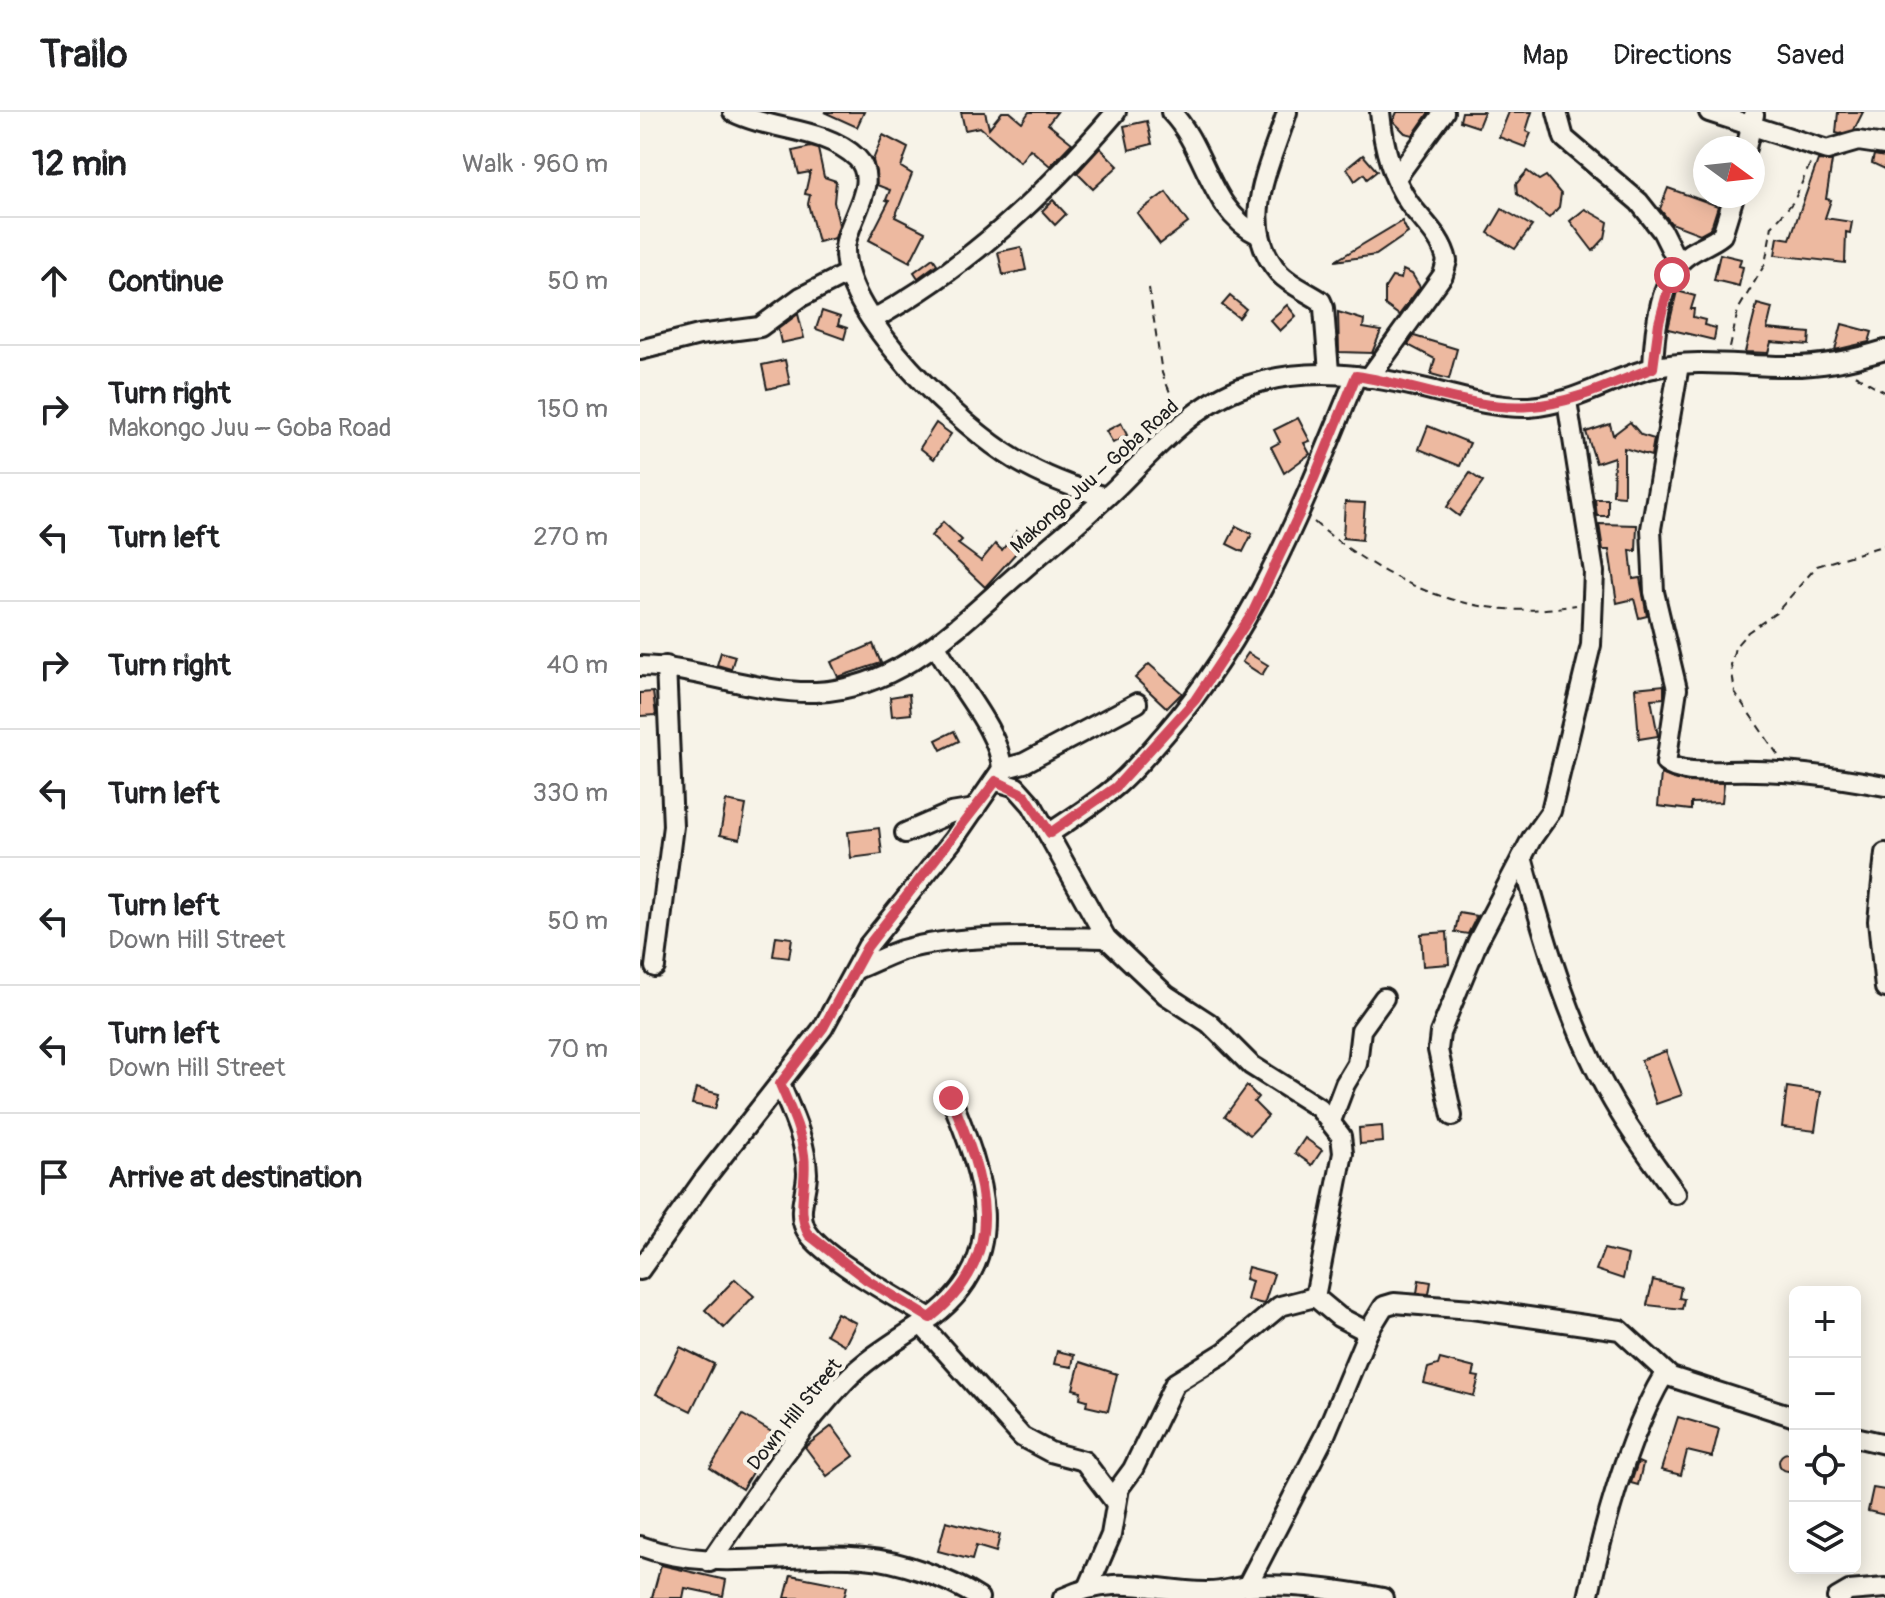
<!DOCTYPE html>
<html lang="en">
<head>
<meta charset="utf-8">
<style>
	body { margin:0; font-family:Pangolin,sans-serif; background:#f2f2f2; color:#202124 }
	.controls { position:absolute; right:24px; bottom:24px; display:grid; overflow:hidden; border-radius:12px; box-shadow:0 4px 20px #0003 }
	.controls button { width:72px; height:72px; display:grid; place-items:center; padding:0; border:0; border-bottom:2px solid #e0e0e0; background:#fff; color:#202124; font:40px sans-serif }
	.compass { position:absolute; left:1053px; top:24px; width:72px; height:72px; border-radius:50%; background:#fff; box-shadow:0 4px 20px #0003; rotate:105deg }
	.stop { position:absolute; width:24px; height:24px; margin:-18px; border:6px solid #d1495b; border-radius:50%; background:#fff }
	.stop.end { background:#d1495b; border-color:#fff; box-shadow:0 2px 8px #0008 }
	.list { margin:0; padding:0; list-style:none }
	h2 { display:flex; justify-content:space-between; align-items:center; height:104px; margin:0; padding:0 32px; font-size:34px }
	h2 small { font-size:26px; font-weight:400; color:#757577 }
	.list li { display:grid; grid-template-columns:52px 1fr auto; gap:24px; align-items:center; box-sizing:border-box; height:128px; padding:0 32px; border-top:2px solid #e0e0e0 }
	.list b { display:block; font-size:30px; white-space:nowrap }
	.list p { margin:0; font-size:26px; white-space:nowrap; color:#757577 }
	.list em { font-size:26px; font-style:normal; color:#757577 }
	.icon { flex:none; width:44px; height:44px; fill:none; stroke:currentColor; stroke-width:2; stroke-linecap:round; stroke-linejoin:round }
	.map { position:relative; flex:none; width:1245px; height:1486px; overflow:hidden }
	header { display:flex; align-items:center; gap:48px; box-sizing:border-box; height:112px; padding:0 40px; background:#fff; border-bottom:2px solid #e0e0e0 }
	header strong { font-size:38px }
	nav { display:flex; gap:44px; margin-inline-start:auto; font-size:28px }
	main { display:flex }
	aside { flex:1; background:#fff }
	.map>svg:first-child { display:block }
	.building { fill:#edb9a0; stroke:#1c1c1c; stroke-width:2 }
	.lines { fill:none; stroke-linecap:round; stroke-linejoin:round }
	.minor-casing { stroke:#1c1c1c; stroke-width:24 }
	.path { stroke:#1c1c1c; stroke-width:2; stroke-dasharray:8 6; stroke-linecap:butt }
	.minor { stroke:#f7f3e8; stroke-width:18 }
	.route { stroke:#d1495b; stroke-width:10 }
	.labels { text-anchor:middle; stroke-width:8; stroke-linejoin:round; paint-order:stroke }
	.street-label { font-size:20px; fill:#1c1c1c; stroke:#f7f3e8 }
</style>
</head>
<body>
<header>
<strong>Trailo</strong>
<nav><a>Map</a><a>Directions</a><a>Saved</a></nav>
</header>
<main>
<aside>
<h2>12 min<small>Walk · 960 m</small></h2>
<ul class="list">
<li><svg class="icon" aria-label="ahead" viewBox="0 0 24 24"><path d="M12 20V5M6 11l6-6 6 6"/></svg><div><b>Continue</b></div><em>50 m</em></li>
<li><svg class="icon" aria-label="right" viewBox="0 0 24 24"><path d="M7 20v-9h11M14 6l5 5-5 5"/></svg><div><b>Turn right</b><p>Makongo Juu – Goba Road</p></div><em>150 m</em></li>
<li><svg class="icon" aria-label="left" viewBox="0 0 24 24"><path d="M17 20v-9H6M10 6l-5 5 5 5"/></svg><div><b>Turn left</b></div><em>270 m</em></li>
<li><svg class="icon" aria-label="right" viewBox="0 0 24 24"><path d="M7 20v-9h11M14 6l5 5-5 5"/></svg><div><b>Turn right</b></div><em>40 m</em></li>
<li><svg class="icon" aria-label="left" viewBox="0 0 24 24"><path d="M17 20v-9H6M10 6l-5 5 5 5"/></svg><div><b>Turn left</b></div><em>330 m</em></li>
<li><svg class="icon" aria-label="left" viewBox="0 0 24 24"><path d="M17 20v-9H6M10 6l-5 5 5 5"/></svg><div><b>Turn left</b><p>Down Hill Street</p></div><em>50 m</em></li>
<li><svg class="icon" aria-label="left" viewBox="0 0 24 24"><path d="M17 20v-9H6M10 6l-5 5 5 5"/></svg><div><b>Turn left</b><p>Down Hill Street</p></div><em>70 m</em></li>
<li><svg class="icon" aria-label="arrive" viewBox="0 0 24 24"><path d="M6 21V4h12l-3 4 3 4H6"/></svg><div><b>Arrive at destination</b></div></li>
</ul>
</aside>
<div class="map">
<svg width="1245" height="1486" viewBox="0 0 1245 1486">
	<rect width="100%" height="100%" fill="#f7f3e8"/>
	<filter id="ink" filterUnits="userSpaceOnUse"><feTurbulence type="fractalNoise" baseFrequency=".0125" numOctaves="2"/><feDisplacementMap in="SourceGraphic" scale="16" xChannelSelector="R" yChannelSelector="G"/><feConvolveMatrix kernelMatrix="1 2 1 2 8 2 1 2 1" color-interpolation-filters="sRGB"/></filter>
	<g filter="url(#ink)">
		<g class="building">
			<polygon points="184,0 224,0 217,15"/>
			<polygon points="321,0 345,0 349,16 362,0 370,0 382,10 389,0 417,0 408,12 432,31 410,54 390,37 380,50 340,15 325,18"/>
			<polygon points="757,0 789,0 773,23 765,21 753,9"/>
			<polygon points="822,0 844,0 838,15 820,9"/>
			<polygon points="869,0 892,0 886,19 891,21 885,35 859,25"/>
			<polygon points="1198,0 1223,0 1214,18 1200,22 1196,21"/>
			<polygon points="507,9 512,32 489,38 484,14"/>
			<polygon points="243,23 268,36 261,55 272,62 255,105 285,120 270,150 229,128 249,89 246,88 250,78 237,73 233,48"/>
			<polygon points="171,35 178,37 184,65 196,69 194,90 199,113 195,126 178,130 168,92 170,83 165,82 170,60 159,62 153,39"/>
			<polygon points="460,36 478,54 453,77 437,61"/>
			<polygon points="723,43 737,59 727,67 724,62 715,69 707,56"/>
			<polygon points="1234,43 1245,45 1245,57 1232,51"/>
			<polygon points="1178,48 1192,49 1186,87 1191,88 1185,106 1212,110 1210,121 1206,120 1205,151 1135,143 1138,125 1150,127"/>
			<polygon points="887,59 899,68 906,64 921,82 919,95 909,106 877,82 876,72"/>
			<polygon points="1028,76 1078,94 1071,116 1060,122 1031,111 1020,97"/>
			<polygon points="526,80 548,111 520,132 497,101"/>
			<polygon points="413,88 426,102 415,113 402,99"/>
			<polygon points="862,97 892,114 875,137 848,121"/>
			<polygon points="945,97 968,110 965,126 953,139 930,109"/>
			<polygon points="762,109 768,121 736,143 695,149"/>
			<polygon points="381,135 386,158 363,163 358,140"/>
			<polygon points="1080,142 1101,147 1099,154 1103,155 1099,174 1074,168"/>
			<polygon points="293,146 297,152 278,166 274,160"/>
			<polygon points="763,158 772,162 780,175 759,203 745,193 745,176 752,165 761,167"/>
			<polygon points="1037,179 1055,184 1051,197 1054,197 1053,205 1065,208 1064,213 1076,216 1074,228 1028,217"/>
			<polygon points="590,184 606,197 599,206 582,193"/>
			<polygon points="1117,192 1132,196 1127,217 1170,221 1169,233 1131,230 1128,241 1105,240"/>
			<polygon points="647,193 656,204 640,219 630,208"/>
			<polygon points="182,199 200,205 198,213 207,216 204,227 176,217"/>
			<polygon points="698,200 724,208 723,216 741,219 732,241 699,240"/>
			<polygon points="158,202 164,226 141,231 138,217"/>
			<polygon points="1202,212 1232,220 1229,230 1195,238"/>
			<polygon points="774,224 817,237 809,267 791,262 795,247 768,233"/>
			<polygon points="145,248 150,272 127,277 122,253"/>
			<polygon points="658,306 670,329 664,331 670,342 644,361 631,335 640,330 634,318"/>
			<polygon points="990,310 1001,323 1014,327 1011,344 984,336 984,384 973,383 974,345 956,351 946,320 970,312 973,323"/>
			<polygon points="296,311 311,322 294,347 280,336"/>
			<polygon points="481,311 487,323 473,331 466,319"/>
			<polygon points="788,314 830,331 820,354 779,337"/>
			<polygon points="830,361 843,370 819,404 807,395"/>
			<polygon points="955,387 968,387 968,404 957,404"/>
			<polygon points="705,390 725,391 722,428 703,426"/>
			<polygon points="303,410 322,428 318,432 341,449 355,432 362,438 377,419 388,428 345,475 291,424"/>
			<polygon points="959,412 997,413 996,439 990,438 993,467 1000,466 1007,504 999,506 994,487 977,491 969,438 963,438"/>
			<polygon points="596,414 612,422 603,440 587,432"/>
			<polygon points="233,532 241,551 198,565 191,550"/>
			<polygon points="81,540 95,544 91,557 77,553"/>
			<polygon points="608,541 628,553 622,563 602,550"/>
			<polygon points="509,552 542,581 527,596 495,566"/>
			<polygon points="1024,573 1024,586 1011,587 1018,624 999,627 995,576"/>
			<polygon points="13,580 16,603 0,604 0,581"/>
			<polygon points="269,582 271,602 252,604 250,585"/>
			<polygon points="314,619 319,629 301,638 296,628"/>
			<polygon points="1021,662 1044,670 1084,671 1082,690 1051,691 1051,698 1018,694"/>
			<polygon points="86,689 106,693 100,727 80,723"/>
			<polygon points="239,716 242,742 211,746 208,720"/>
			<polygon points="819,801 837,804 828,822 815,820"/>
			<polygon points="807,820 809,852 783,854 781,822"/>
			<polygon points="136,824 152,826 149,846 133,844"/>
			<polygon points="1026,939 1042,983 1016,992 1001,948"/>
			<polygon points="607,974 618,985 614,990 628,1004 610,1023 585,1004"/>
			<polygon points="1147,975 1181,980 1175,1019 1142,1015"/>
			<polygon points="56,976 79,982 75,997 52,992"/>
			<polygon points="742,1014 743,1030 720,1032 719,1016"/>
			<polygon points="665,1026 682,1038 672,1053 655,1041"/>
			<polygon points="964,1137 988,1143 983,1167 956,1158"/>
			<polygon points="608,1155 634,1162 624,1192 607,1188 612,1169 605,1167"/>
			<polygon points="95,1167 114,1184 84,1216 65,1198"/>
			<polygon points="779,1168 791,1170 789,1182 777,1181"/>
			<polygon points="1013,1168 1041,1175 1039,1186 1044,1187 1042,1197 1007,1193"/>
			<polygon points="197,1201 216,1211 205,1233 186,1222"/>
			<polygon points="40,1235 74,1252 51,1299 16,1282"/>
			<polygon points="417,1239 434,1243 432,1255 414,1252"/>
			<polygon points="800,1247 835,1256 833,1264 839,1265 834,1284 784,1271 788,1256 798,1253"/>
			<polygon points="440,1250 477,1262 468,1299 446,1294 447,1288 440,1286 441,1279 433,1277"/>
			<polygon points="103,1303 135,1322 102,1377 70,1356"/>
			<polygon points="1038,1305 1079,1317 1072,1345 1047,1339 1041,1363 1021,1358"/>
			<polygon points="192,1314 214,1344 187,1364 165,1335"/>
			<circle cx="1148" cy="1350" r="9"/>
			<polygon points="998,1350 1003,1352 998,1373 991,1371"/>
			<polygon points="1233,1376 1245,1378 1245,1403 1228,1399"/>
			<polygon points="306,1409 360,1423 356,1440 336,1434 332,1448 298,1439"/>
			<polygon points="21,1453 86,1468 83,1484 45,1476 43,1486 12,1486"/>
			<polygon points="151,1463 207,1474 204,1486 145,1486"/>
		</g>
		<g class="lines">
			<defs>
				<g id="minor">
					<path d="M93,0C131,19 185,15 217,46C242,71 205,110 205,138C204,206 321,315 376,348C405,365 434,376 466,385"/>
					<path d="M531,0C567,37 569,99 619,123"/>
					<path d="M647,0C631,53 596,111 639,161C650,173 668,180 681,189L684,196L689,260"/>
					<polyline points="917,0 924,26 999,90 1022,119 1038,151"/>
					<polyline points="1069,0 1187,38 1218,29 1245,33"/>
					<polyline points="1106,36 1114,3"/>
					<polyline points="756,66 804,0"/>
					<path d="M232,208C328,155 405,83 476,0"/>
					<polyline points="0,238 59,223 120,215 161,185 208,161"/>
					<path d="M1039,253L1011,417L1014,480L1037,577L1026,651C1039,662 1069,659 1085,659C1140,657 1191,664 1245,674"/>
					<path d="M1013,256C1014,225 1019,175 1039,151C1050,137 1069,134 1082,123L1094,84"/>
					<path d="M729,266L803,163L807,149C802,125 783,110 769,91C751,65 743,31 740,0"/>
					<path d="M0,554C59,555 116,582 176,580C261,576 319,513 379,461C412,432 446,405 477,375C514,338 555,291 606,274C670,253 731,263 795,279C826,287 857,296 889,295C934,292 971,266 1013,256C1056,246 1101,254 1144,254C1178,255 1213,248 1245,238"/>
					<polyline points="362,657 384,651 497,591"/>
					<polyline points="356,669 376,675 392,693 466,826 526,883 569,911 611,953 679,996 701,1024 703,1041 675,1185 699,1205 728,1220"/>
					<polyline points="265,721 311,701 335,697"/>
					<path d="M410,721C432,706 455,692 475,675C493,660 509,640 525,622C616,517 664,391 716,264"/>
					<polyline points="1245,741 1238,809 1245,876"/>
					<path d="M882,745C906,833 932,923 980,1001C997,1029 1017,1055 1036,1082"/>
					<polyline points="15,855 33,714 26,554"/>
					<path d="M217,857C232,851 247,843 262,838C321,821 406,825 466,826"/>
					<path d="M140,972C152,1001 166,1029 167,1061C167,1078 157,1099 165,1116C177,1143 263,1189 290,1206"/>
					<polyline points="812,1004 798,938 800,921 838,829 892,726 911,699 951,533 954,460 927,289"/>
					<polyline points="691,1009 705,972 717,952 721,918 744,886"/>
					<path d="M0,1158L63,1069L183,916L227,835L313,728L362,657C360,618 315,571 296,533"/>
					<polyline points="281,1212 382,1325 410,1340 444,1349 475,1390"/>
					<polyline points="1215,1325 1245,1332"/>
					<path d="M0,1434C74,1462 148,1439 224,1446C261,1449 308,1466 339,1486"/>
					<path d="M70,1450C111,1390 153,1324 204,1270C229,1244 262,1226 292,1205C373,1144 343,1064 311,986"/>
					<polyline points="449,1474 471,1423 479,1376 493,1357 535,1271 585,1240 640,1194 675,1185"/>
					<polyline points="607,1474 685,1323 728,1220 744,1194 754,1191 832,1197 980,1218 1031,1265 1155,1305"/>
					<path d="M423,1486C476,1461 511,1479 566,1480C581,1481 595,1475 609,1474C653,1471 700,1478 743,1486"/>
					<path d="M948,1486C963,1417 988,1322 1025,1261"/>
					<polyline points="1197,1486 1209,1479 1245,1476"/>
				</g>
			</defs>
			<use href="#minor" class="minor-casing"/>
			<g class="path">
				<polyline points="509,176 522,261 536,295"/>
				<polyline points="1090,236 1098,198 1125,152 1132,114 1154,89 1170,52"/>
				<polyline points="1215,263 1245,280"/>
				<path d="M674,410C748,473 837,512 936,493"/>
				<polyline points="1138,643 1095,581 1091,553 1095,535 1108,520 1136,501 1177,454 1245,433"/>
			</g>
			<use href="#minor" class="minor"/>
		</g>
	</g>
	<g class="lines" filter="url(#ink)">
		<path class="route" d="M311,986C345,1068 372,1141 290,1206L227,1168L169,1123C155,1100 168,1069 164,1043C161,1018 150,996 140,972L183,916L227,835L356,669L385,683L410,721L476,675L555,588L577,555L612,502L661,398L716,264C773,272 833,299 891,294C934,291 973,271 1013,256L1019,211L1032,163"/>
	</g>
	<g class="labels">
		<g class="street-label">
			<text transform="translate(454 364) rotate(-42)" y="7">Makongo Juu – Goba Road</text>
			<text transform="translate(154 1302) rotate(-51)" y="7">Down Hill Street</text>
		</g>
	</g>
</svg>
<div class="controls">
<button>+</button>
<button>−</button>
<button><svg class="icon" aria-label="locate" viewBox="0 0 24 24"><circle cx="12" cy="12" r="6"/><path d="M12 2v4M12 18v4M2 12h4M18 12h4"/></svg></button>
<button><svg class="icon" aria-label="layers" viewBox="0 0 24 24"><path d="M12 4l9 5-9 5-9-5zM3 14l9 5 9-5"/></svg></button>
</div>
<svg class="compass" viewBox="-18 -18 36 36"><path d="M0-13l5 13h-10z" fill="#e53935"/><path d="M0 13l5-13h-10z" fill="#757577"/></svg>
<div class="stop" style="left:1032px;top:163px"></div>
<div class="stop end" style="left:311px;top:986px"></div>
</div>
</main>
</body>
</html>
